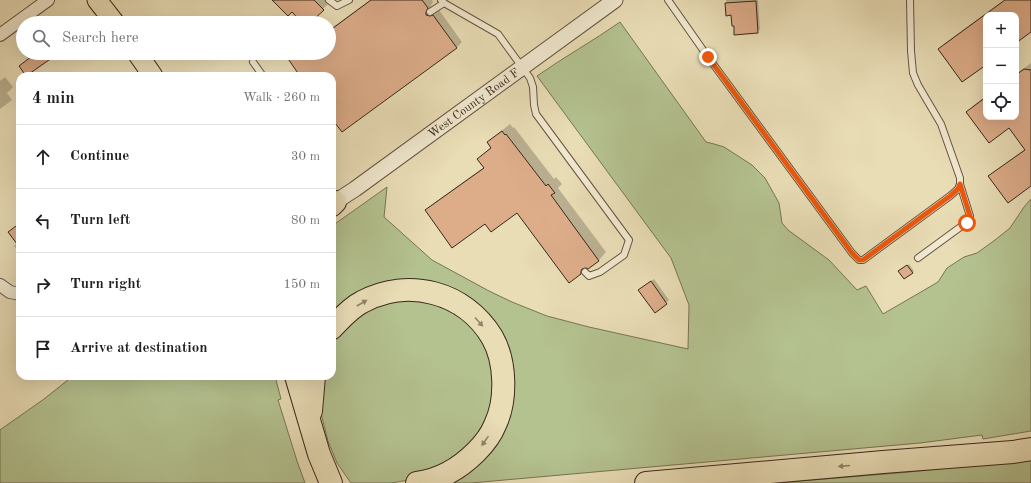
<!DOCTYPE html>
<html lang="en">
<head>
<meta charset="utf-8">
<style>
	body { margin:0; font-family:"Old Standard TT",serif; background:#f2f2f2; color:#202124 }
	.controls { position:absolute; right:12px; top:12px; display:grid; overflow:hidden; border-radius:8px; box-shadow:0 4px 16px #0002 }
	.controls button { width:36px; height:36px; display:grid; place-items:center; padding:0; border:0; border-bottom:1px solid #e0e0e0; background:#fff; color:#202124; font:20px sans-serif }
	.stop { position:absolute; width:12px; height:12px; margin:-9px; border:3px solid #ea580c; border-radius:50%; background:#fff }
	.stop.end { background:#ea580c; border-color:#fff; box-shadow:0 1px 4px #0008 }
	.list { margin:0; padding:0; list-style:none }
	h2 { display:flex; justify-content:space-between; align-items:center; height:52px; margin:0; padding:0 16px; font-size:17px }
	h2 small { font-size:13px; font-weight:400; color:#757577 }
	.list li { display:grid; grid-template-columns:26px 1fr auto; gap:12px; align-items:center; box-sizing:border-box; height:64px; padding:0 16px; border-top:1px solid #e0e0e0 }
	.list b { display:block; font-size:15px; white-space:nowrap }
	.list em { font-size:13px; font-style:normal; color:#757577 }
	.icon { flex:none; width:22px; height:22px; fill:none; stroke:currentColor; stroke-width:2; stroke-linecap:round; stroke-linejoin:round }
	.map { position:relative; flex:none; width:1031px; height:483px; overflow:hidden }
	.search { position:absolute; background:#fff; box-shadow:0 4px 16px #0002; left:16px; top:16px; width:320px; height:44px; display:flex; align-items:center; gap:10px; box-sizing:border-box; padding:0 14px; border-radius:22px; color:#757577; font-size:15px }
	.panel { position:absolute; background:#fff; box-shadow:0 4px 16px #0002; left:16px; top:72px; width:320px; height:308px; border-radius:12px }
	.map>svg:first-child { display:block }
	.green { fill:#b4c290; stroke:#767556 }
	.shadow { fill:#0003 }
	.building { fill:#ddad8a; stroke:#39281b }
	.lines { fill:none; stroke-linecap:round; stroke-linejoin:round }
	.service-casing { stroke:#655542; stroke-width:8 }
	.minor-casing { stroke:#655542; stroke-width:14 }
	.tertiary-casing { stroke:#655542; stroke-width:17 }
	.primary-casing { stroke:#39281b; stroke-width:21 }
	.motorway-casing { stroke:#39281b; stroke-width:24 }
	.service { stroke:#f1e9d0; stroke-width:6 }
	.minor { stroke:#f1e9d0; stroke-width:12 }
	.tertiary { stroke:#f1e9d0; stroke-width:15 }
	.primary { stroke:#e9ddb6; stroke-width:19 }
	.motorway { stroke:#e9ddb6; stroke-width:22 }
	.oneway { fill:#918268 }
	.route { stroke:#ea580c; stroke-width:5 }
	.labels { text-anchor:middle; stroke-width:3; stroke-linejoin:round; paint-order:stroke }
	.street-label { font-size:12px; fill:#39281b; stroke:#f1e9d0 }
</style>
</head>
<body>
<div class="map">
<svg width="1031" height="483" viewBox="0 0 1031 483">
	<rect width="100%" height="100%" fill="#e9ddb6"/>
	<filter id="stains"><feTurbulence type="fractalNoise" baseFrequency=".005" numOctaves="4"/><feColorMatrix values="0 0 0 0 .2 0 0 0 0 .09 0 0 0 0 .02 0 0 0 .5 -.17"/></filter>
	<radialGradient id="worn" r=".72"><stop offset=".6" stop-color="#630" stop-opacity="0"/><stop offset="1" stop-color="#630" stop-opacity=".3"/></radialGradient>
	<g class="green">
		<path d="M620,22L706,142L714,144L724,147L752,165L765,178L779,203L782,223L788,230L829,260L857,290L866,286L883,314L938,282L947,268L964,257L977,253L995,240L1010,228L1024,207L1031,199V431L983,439L982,435L920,443L471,483H443L477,459L506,362L435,288L332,319V226L387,187L384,217L432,260L489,291L512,302L547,316L589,327L688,349L689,305L671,258L537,76C564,57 593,41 620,22Z"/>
		<polygon points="403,296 457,311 489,346 496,401 470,449 415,479 391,483 351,483 337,463 328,441 318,401 318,376 332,376 332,338 347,320"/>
		<polygon points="73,376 275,376 281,399 278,400 297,461 305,483 0,483 0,430 44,399"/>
		<polygon points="1031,459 1031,483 777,483 909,472"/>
	</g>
	<g class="shadow">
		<polygon points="273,0 325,0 329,3 309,23 304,23 292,11"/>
		<polygon points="370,0 432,0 433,2 431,5 432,9 436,11 439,10 462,42 456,48 332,118 332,76 302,76 298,53 329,53 329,30"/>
		<polygon points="726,0 758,0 760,29 757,32 732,14 727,15"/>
		<polygon points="1004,0 1031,0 1031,31 1016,42 1016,15 986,15 986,63 939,49 945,43"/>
		<polygon points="1031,63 1031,185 989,176 995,171 1025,149 1009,127 967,112 973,106 986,96 986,117 1016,117 1016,74"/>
		<polygon points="5,77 13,87 7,93 12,100 0,109 0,81"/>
		<polygon points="510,124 513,128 514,127 554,179 556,177 562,184 558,188 606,252 599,260 588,268 587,267 581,274 517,211 485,223 426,210 434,203 484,167 478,159 491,147 488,142 496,135"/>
		<polygon points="20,223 20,254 14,246 17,243"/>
		<polygon points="909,264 914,271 904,278 901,270"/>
		<polygon points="654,279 669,300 655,312 642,287"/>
	</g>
	<g class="building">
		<polygon points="272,0 314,0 324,10 310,23 302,23 292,12 288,16"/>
		<polygon points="371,0 422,0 428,8 426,12 426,15 430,16 433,15 457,48 342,132 332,119 332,76 300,76 284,53 329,53 329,31"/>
		<polygon points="1005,0 1031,0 1031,32 1016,43 1016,15 986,15 986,65 962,82 938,49"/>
		<polygon points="756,1 758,33 734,35 734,26 732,26 731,15 726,16 725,3"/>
		<polygon points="36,53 59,53 26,76 19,66"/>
		<polygon points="1024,69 1031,70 1031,186 1008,203 988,176 1025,150 1009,128 989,143 966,112 986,97 986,117 1016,117 1016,75"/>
		<polygon points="502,131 505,135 506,134 546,186 548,184 555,193 551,195 599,261 588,269 586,268 582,269 581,271 581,274 569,283 517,213 491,232 485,224 452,248 425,210 484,168 477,159 491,148 487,142"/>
		<polygon points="20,223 20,248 8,232"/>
		<polygon points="907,265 913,273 904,279 898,271"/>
		<polygon points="651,281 667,304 655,313 638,290"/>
	</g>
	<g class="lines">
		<defs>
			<g id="service">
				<polyline points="329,0 337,6 349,0"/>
				<polyline points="441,0 444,3 498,34 530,78 533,87 534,105 536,114 629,240 624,255 600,272 589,276 585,272"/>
				<polyline points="668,0 708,57 852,253 859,260 863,260 950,196 958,189 960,184 960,178 941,124 918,85 913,73 911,51 910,0"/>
				<polyline points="430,12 444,3"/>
				<polyline points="253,62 263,76"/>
				<polyline points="918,258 970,220 970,216 960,184"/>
			</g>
			<g id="minor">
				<polyline points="0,35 48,0"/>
				<polyline points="0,285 10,292 20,294"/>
			</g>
			<g id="tertiary">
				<path id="s1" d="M332,204L355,189L615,0"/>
			</g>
			<g id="primary">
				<polyline points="97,0 115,23"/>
				<polyline points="137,53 153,76"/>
			</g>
			<g id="motorway">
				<polyline points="332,205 335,202"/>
				<path d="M332,328C341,319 350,308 362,302C408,277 465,292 492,337C506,361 507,400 495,425C491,435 483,445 476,452C460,468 439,480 417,483"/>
				<polyline points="296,376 319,454 331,483"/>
				<polyline points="311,411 314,376"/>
				<polyline points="646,483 883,462 1013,452 1031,449"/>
			</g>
		</defs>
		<use href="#service" class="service-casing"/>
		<use href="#minor" class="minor-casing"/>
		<use href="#tertiary" class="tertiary-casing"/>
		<use href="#primary" class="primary-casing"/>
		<use href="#motorway" class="motorway-casing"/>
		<use href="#service" class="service"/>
		<use href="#minor" class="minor"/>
		<use href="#tertiary" class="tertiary"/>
		<use href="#primary" class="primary"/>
		<use href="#motorway" class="motorway"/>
	</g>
	<defs><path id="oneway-solid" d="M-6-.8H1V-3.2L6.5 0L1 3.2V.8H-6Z"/></defs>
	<g class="oneway">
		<use href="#oneway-solid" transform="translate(362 303) rotate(-30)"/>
		<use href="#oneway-solid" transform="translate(479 322) rotate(48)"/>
		<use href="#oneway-solid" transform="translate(485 441) rotate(125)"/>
		<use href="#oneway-solid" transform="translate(844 466) rotate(175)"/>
	</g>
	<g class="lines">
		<polyline class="route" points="708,57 852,253 859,260 863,260 950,196 958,189 960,184 970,216 970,220 967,223"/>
	</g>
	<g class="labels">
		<g class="street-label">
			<text dy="4" stroke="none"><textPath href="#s1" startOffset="174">West County Road F</textPath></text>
		</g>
	</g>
	<rect width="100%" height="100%" filter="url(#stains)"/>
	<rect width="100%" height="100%" fill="url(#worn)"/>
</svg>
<div class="controls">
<button>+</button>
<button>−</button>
<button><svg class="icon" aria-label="locate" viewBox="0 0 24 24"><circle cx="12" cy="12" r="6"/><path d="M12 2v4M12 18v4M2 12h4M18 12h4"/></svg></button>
</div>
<div class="stop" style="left:967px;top:223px"></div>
<div class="stop end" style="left:708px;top:57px"></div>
<div class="search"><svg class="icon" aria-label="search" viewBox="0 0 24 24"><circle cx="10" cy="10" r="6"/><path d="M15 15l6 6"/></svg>Search here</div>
<section class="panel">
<h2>4 min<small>Walk · 260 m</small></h2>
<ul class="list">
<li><svg class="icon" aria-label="ahead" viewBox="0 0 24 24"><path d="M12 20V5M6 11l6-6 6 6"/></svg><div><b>Continue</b></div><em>30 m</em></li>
<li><svg class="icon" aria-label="left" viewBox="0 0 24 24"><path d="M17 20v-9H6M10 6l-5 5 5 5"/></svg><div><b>Turn left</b></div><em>80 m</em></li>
<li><svg class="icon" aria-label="right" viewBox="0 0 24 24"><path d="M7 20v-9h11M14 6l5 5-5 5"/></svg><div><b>Turn right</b></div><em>150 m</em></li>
<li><svg class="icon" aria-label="arrive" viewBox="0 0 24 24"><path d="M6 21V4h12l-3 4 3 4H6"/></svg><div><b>Arrive at destination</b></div></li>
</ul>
</section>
</div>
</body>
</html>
